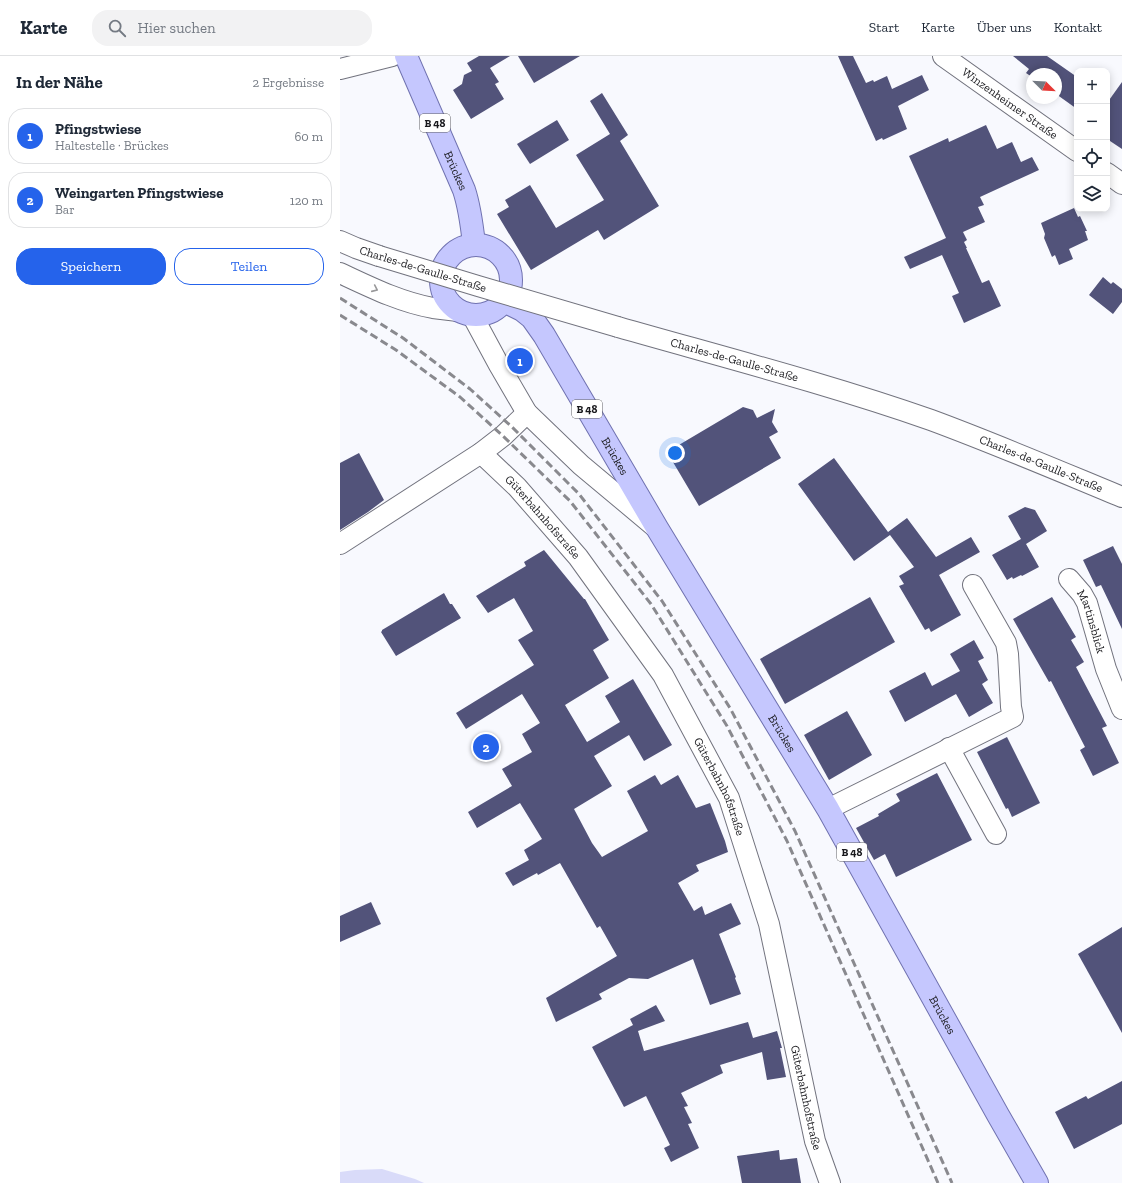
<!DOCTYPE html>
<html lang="de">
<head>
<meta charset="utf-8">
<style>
	body { margin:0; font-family:"Zilla Slab",serif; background:#f2f2f3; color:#1f2937 }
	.controls { position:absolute; right:12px; top:12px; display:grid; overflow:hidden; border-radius:8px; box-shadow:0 2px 10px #0003 }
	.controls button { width:36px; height:36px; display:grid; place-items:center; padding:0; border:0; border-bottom:1px solid #e0e1e3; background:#fff; color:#1f2937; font:20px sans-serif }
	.compass { position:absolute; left:686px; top:12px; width:36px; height:36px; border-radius:50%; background:#fff; box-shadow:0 2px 10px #0003; rotate:114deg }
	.you { position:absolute; left:335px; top:397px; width:14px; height:14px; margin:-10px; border:3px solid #fff; border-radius:50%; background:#1a73e8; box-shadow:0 0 0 6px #1a73e833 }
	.badge { display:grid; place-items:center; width:26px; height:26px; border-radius:50%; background:#2563eb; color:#fff; font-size:13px; font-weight:700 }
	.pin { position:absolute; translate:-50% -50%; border:2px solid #fff; box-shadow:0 1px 4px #0006 }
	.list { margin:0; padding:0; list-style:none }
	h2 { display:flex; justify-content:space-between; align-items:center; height:52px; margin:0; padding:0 16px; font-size:17px }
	h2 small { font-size:13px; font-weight:400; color:#747a83 }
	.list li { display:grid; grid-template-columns:26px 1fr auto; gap:12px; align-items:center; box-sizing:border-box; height:56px; margin:0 8px 8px; padding:0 8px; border:1px solid #e0e1e3; border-radius:16px }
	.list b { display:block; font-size:15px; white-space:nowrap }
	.list p { margin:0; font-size:13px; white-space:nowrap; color:#747a83 }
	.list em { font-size:13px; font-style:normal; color:#747a83 }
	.actions { display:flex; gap:8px; padding:12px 16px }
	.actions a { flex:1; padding:9px 0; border:1px solid #2563eb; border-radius:16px; text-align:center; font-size:14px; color:#2563eb }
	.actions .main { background:#2563eb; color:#fff }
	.icon { flex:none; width:22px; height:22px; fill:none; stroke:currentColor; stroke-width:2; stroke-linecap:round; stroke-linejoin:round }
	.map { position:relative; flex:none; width:782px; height:1127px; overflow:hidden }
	header { display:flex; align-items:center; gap:24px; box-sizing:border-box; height:56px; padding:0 20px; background:#fff; border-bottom:1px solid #e0e1e3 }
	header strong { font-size:19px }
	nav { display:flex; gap:22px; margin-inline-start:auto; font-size:14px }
	.search { width:280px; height:36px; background:#f2f2f3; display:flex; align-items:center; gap:10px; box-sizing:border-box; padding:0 14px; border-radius:16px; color:#747a83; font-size:15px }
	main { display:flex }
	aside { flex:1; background:#fff }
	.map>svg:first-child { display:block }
	.pitch { fill:#d9dbf9 }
	.building { fill:#52537a }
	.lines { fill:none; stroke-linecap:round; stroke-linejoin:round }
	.minor-casing { stroke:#72737e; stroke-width:22 }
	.major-casing { stroke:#7072b0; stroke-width:24 }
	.minor { stroke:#fff; stroke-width:20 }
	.major { stroke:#c5c7fe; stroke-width:22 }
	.rail { stroke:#89898e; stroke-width:3; stroke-dasharray:8 4; stroke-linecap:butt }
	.minor-bridge-casing { stroke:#72737e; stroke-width:22; stroke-linecap:butt }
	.minor-bridge { stroke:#fff; stroke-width:20 }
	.oneway { stroke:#98989a }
	.labels { text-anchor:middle; stroke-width:4; stroke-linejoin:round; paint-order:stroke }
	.shield { fill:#fff; stroke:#5f5f62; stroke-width:1 }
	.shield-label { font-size:11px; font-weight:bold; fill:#1a1a1e }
	.street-label { font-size:12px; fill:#1a1a1e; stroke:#fff }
</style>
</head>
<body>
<header>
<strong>Karte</strong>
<div class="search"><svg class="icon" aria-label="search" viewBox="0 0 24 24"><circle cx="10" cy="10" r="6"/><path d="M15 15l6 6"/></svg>Hier suchen</div>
<nav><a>Start</a><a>Karte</a><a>Über uns</a><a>Kontakt</a></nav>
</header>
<main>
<aside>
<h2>In der Nähe<small>2 Ergebnisse</small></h2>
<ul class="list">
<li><span class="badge">1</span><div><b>Pfingstwiese</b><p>Haltestelle · Brückes</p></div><em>60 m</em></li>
<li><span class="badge">2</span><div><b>Weingarten Pfingstwiese</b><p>Bar</p></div><em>120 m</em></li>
</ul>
<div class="actions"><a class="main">Speichern</a><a>Teilen</a></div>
</aside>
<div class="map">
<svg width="782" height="1127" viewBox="0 0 782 1127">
	<rect width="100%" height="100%" fill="#f8f9fe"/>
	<polygon class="pitch" points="42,1113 75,1123 84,1127 0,1127 0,1116 15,1114"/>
	<g class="building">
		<polygon points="139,0 170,0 150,12 159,26 155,28 164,43 131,63 113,34 122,28 124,19 132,15 127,7"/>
		<polygon points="178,0 240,0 194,27"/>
		<polygon points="498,0 513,0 526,27 533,24 534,26 547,20 552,33 582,19 589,34 558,50 567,73 543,84 542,82 536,85"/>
		<polygon points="673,0 707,0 737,21 737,53 716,38 716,18 692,18 692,21 686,17 689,13"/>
		<polygon points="782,26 782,93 767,83 767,47"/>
		<polygon points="262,37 288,79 280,85 319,150 264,184 258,174 191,214 157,158 169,151 165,144 190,129 216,172 264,144 236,99 270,78 250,45"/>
		<polygon points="217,64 229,84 190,108 177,88"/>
		<polygon points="646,69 657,93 672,86 681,106 692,101 699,114 640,141 644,149 638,151 645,166 623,176 627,184 624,186 627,192 626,192 642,227 649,224 661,250 624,267 612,240 619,237 602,199 570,213 564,201 606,182 569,100 608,82 609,86"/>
		<polygon points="734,152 738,161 740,160 747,175 745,175 748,184 729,193 733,203 719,209 715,199 712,201 704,182 705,178 701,167"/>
		<polygon points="763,221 771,228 773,226 782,233 782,246 773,258 749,239"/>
		<polygon points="403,351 413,354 417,362 435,353 432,366 438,376 429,381 441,402 359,450 327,396"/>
		<polygon points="19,397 44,444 28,456 0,474 0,407"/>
		<polygon points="494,402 548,476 567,462 596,501 631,481 640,496 599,519 621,559 591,576 589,572 585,574 559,530 564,528 559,520 574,511 550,479 514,505 458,428"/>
		<polygon points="685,451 695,454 707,475 686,488 699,511 682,520 681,519 673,523 672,521 667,524 652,499 681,483 668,460"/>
		<polygon points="773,490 782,508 782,573 761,529 756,531 743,504"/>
		<polygon points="204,494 244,543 245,543 269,584 253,594 269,622 225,649 247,686 280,666 265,640 293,623 332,689 304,705 289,679 254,700 272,730 234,753 252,787 262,801 308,775 287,735 315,719 321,729 338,719 356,752 370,747 385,785 388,796 356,809 359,815 338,827 354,855 362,850 365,859 391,847 401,868 379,878 396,921 395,922 401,938 370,949 353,903 308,923 289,922 259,938 262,943 216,966 206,942 277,900 260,870 257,872 220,807 198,819 197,817 173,830 165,817 189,804 184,794 202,783 180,747 137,772 128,756 172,730 162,713 192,696 182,678 200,667 182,638 126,673 116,657 194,609 178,584 193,575 174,542 148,557 136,540 186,510 184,506"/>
		<polygon points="104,537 110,548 112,548 121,562 56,600 41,576 42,575 42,574"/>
		<polygon points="530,541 555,586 445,648 420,603"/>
		<polygon points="712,541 736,581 731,584 744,606 736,611 767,670 762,672 779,707 753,720 740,694 745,691 711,625 709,626 673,563"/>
		<polygon points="634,584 644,602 638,605 648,624 642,628 653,647 629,661 616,638 565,666 549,635 585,616 592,630 620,615 610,598"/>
		<polygon points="507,655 532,699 489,724 464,679"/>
		<polygon points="667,681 700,747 672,761 668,752 666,753 637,696"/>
		<polygon points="597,717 632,784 556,821 545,798 534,804 516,772 539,760 538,758 560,745 556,738"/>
		<polygon points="31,846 41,868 0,886 0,860"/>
		<polygon points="782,871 782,977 738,898"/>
		<polygon points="316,949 325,965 298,975 304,995 408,966 413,982 437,975 442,992 440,992 446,1021 427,1024 422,996 380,1009 383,1017 341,1037 348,1050 344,1051 352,1067 348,1068 359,1092 331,1106 324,1092 330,1089 306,1040 284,1051 252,991 293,969 290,963"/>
		<polygon points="782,1025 782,1068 734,1093 715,1056 746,1040 748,1043"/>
		<polygon points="439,1094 440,1104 457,1102 461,1127 402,1127 397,1100"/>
	</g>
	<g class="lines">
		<defs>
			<g id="minor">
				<path id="s1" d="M603,0L737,95"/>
				<polyline points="0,13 52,0"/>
				<polyline points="767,117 782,128"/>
				<polyline points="0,185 16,192 39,200"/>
				<path d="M0,217C30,231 60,246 93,252C101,253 110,254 118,255"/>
				<polyline points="132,259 159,309 187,357 241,409 314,470"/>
				<path id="s2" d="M278,271C383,301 488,328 591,364C656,388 719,415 782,441"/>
				<path id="s3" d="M141,397L177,431L238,501L323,619L389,742L429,868L475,1085L490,1127"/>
				<polyline points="0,488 141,397 163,380 187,357"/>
				<path id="s4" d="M729,523L742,538L747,547L766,613L782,653"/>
				<polyline points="609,692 656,778"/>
				<polyline points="488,753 673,661 671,651 668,598 666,587 633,529"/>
			</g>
			<g id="major">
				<path id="s5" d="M66,0L124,134C130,152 132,170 134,188"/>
				<circle cx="136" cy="224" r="35"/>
				<path id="s6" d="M164,245L182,254L192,262L204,279L317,472L488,753L658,1059L697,1127"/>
			</g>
		</defs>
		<use href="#minor" class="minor-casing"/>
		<use href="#major" class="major-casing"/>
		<use href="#minor" class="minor"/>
		<use href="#major" class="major"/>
		<g class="rail">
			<polyline points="0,242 63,282 130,333 172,371 239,438 322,545 390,652 455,775 612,1127"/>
			<polyline points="0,259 56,294 120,341 163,380 230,445 311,548 387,670 447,785 598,1127"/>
		</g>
		<defs>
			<polyline id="minor-bridge" points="39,200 138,230 278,271"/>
		</defs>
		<use href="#minor-bridge" class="minor-bridge-casing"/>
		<use href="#minor-bridge" class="minor-bridge"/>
	</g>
	<defs><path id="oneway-chevron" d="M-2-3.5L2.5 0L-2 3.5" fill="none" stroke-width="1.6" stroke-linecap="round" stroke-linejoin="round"/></defs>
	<use class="oneway" href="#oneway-chevron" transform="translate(35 233) rotate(24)"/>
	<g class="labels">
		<g class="shield">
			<rect x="80" y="58" width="30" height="18" rx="3"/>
			<rect x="232" y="344" width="30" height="18" rx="3"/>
			<rect x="497" y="787" width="30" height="18" rx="3"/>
		</g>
		<g class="shield-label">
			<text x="95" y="71">B 48</text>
			<text x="247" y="357">B 48</text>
			<text x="512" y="800">B 48</text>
		</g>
		<g class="street-label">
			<text dy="4" stroke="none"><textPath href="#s1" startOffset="82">Winzenheimer Straße</textPath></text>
			<text dy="4" stroke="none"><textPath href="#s5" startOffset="125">Brückes</textPath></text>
			<text transform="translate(83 213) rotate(17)" y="4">Charles-de-Gaulle-Straße</text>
			<text dy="4" stroke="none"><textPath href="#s2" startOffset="121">Charles-de-Gaulle-Straße</textPath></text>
			<text dy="4" stroke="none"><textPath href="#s6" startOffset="194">Brückes</textPath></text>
			<text dy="4" stroke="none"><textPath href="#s2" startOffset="445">Charles-de-Gaulle-Straße</textPath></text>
			<text dy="4" stroke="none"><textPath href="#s3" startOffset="89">Güterbahnhofstraße</textPath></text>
			<text dy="4" stroke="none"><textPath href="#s4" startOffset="49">Martinsblick</textPath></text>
			<text dy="4" stroke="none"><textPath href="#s6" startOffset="518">Brückes</textPath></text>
			<text dy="4" stroke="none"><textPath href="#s3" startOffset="413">Güterbahnhofstraße</textPath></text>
			<text dy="4" stroke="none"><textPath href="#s6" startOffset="842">Brückes</textPath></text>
			<text dy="4" stroke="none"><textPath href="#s3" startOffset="737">Güterbahnhofstraße</textPath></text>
		</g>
	</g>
</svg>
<div class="controls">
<button>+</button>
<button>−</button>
<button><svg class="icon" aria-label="locate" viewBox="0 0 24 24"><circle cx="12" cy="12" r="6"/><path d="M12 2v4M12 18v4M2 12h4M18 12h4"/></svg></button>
<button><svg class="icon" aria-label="layers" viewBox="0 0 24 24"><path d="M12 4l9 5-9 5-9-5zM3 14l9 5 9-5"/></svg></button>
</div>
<svg class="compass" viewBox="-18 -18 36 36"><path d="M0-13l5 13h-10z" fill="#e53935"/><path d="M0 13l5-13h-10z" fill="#747a83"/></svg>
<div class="you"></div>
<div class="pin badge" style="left:180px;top:305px">1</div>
<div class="pin badge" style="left:146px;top:691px">2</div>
</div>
</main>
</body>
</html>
